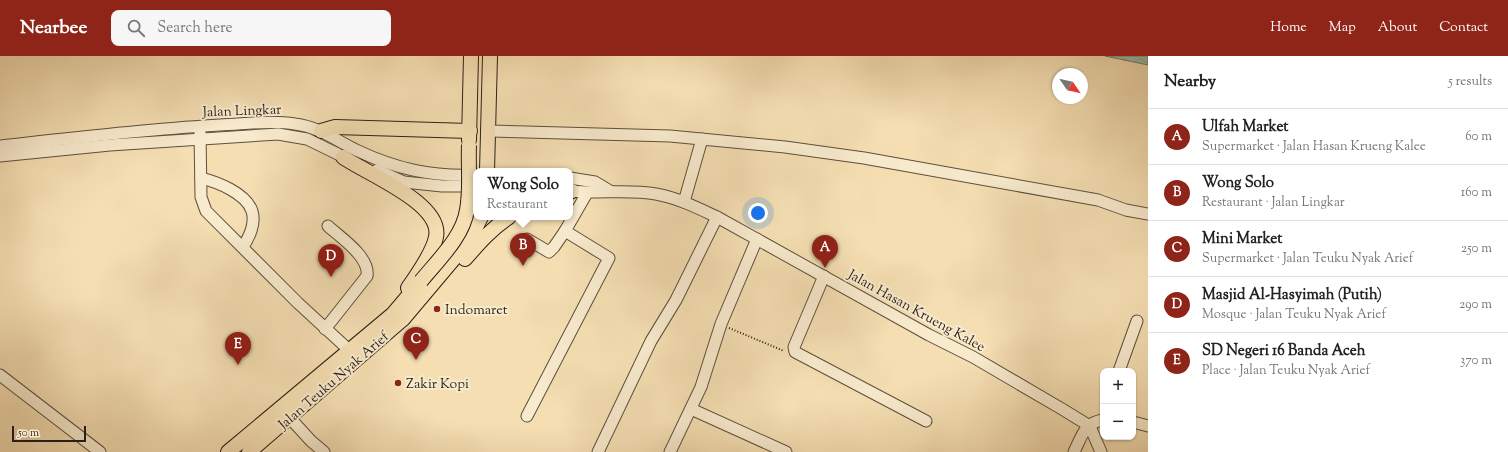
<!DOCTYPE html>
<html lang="en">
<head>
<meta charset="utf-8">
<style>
	body { margin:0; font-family:"Sorts Mill Goudy",serif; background:#f6f6f6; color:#222 }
	.controls { position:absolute; right:12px; bottom:12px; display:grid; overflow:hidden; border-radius:8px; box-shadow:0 1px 3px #0004 }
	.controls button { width:36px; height:36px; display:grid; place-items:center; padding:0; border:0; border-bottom:1px solid #e0e0e0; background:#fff; color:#222; font:20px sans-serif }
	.compass { position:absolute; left:1052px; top:12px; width:36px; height:36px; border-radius:50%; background:#fff; box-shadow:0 1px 3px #0004; rotate:124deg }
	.scale { position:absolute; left:12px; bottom:10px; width:74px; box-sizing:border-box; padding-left:4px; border:2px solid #2b1f18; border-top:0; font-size:11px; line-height:14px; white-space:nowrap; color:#2b1f18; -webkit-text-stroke:3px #f8eacd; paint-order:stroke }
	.you { position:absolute; left:758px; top:157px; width:14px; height:14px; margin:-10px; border:3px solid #fff; border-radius:50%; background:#1a73e8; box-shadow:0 0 0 6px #1a73e833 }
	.badge { display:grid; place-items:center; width:26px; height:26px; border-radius:50%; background:#8f2418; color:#fff; font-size:13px; font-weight:700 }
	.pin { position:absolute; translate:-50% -33px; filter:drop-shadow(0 1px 2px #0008) }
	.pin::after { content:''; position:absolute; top:21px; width:14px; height:12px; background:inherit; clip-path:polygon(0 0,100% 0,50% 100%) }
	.popup { position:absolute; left:473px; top:112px; width:100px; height:52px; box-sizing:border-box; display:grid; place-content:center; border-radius:8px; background:#fff; filter:drop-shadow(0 1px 3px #0005); font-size:13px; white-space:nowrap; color:#767676 }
	.popup b { font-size:15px; color:#222 }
	.popup::after { content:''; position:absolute; left:50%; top:100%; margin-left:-8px; border:8px solid transparent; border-top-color:#fff }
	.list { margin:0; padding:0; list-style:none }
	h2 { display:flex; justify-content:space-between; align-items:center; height:52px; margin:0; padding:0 16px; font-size:17px }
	h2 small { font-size:13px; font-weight:400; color:#767676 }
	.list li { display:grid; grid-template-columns:26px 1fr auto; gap:12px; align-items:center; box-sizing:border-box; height:56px; padding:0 16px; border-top:1px solid #e0e0e0 }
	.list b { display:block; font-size:15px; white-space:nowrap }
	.list p { margin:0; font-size:13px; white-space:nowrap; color:#767676 }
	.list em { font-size:13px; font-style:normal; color:#767676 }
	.icon { flex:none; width:22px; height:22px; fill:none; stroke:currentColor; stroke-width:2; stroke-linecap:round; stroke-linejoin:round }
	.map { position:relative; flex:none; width:1148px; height:396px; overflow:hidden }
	header { display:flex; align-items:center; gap:24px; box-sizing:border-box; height:56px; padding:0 20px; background:#8f2418; color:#fff }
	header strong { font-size:19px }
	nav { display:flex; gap:22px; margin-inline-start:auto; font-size:14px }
	.search { width:280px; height:36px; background:#f6f6f6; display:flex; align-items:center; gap:10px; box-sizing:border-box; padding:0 14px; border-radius:8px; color:#767676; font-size:15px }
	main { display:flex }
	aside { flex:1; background:#fff }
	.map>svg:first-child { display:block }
	.water { fill:url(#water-waves); stroke:#6f7d71 }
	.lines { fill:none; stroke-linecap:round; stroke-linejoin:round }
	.minor-casing { stroke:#5d4f3e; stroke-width:13 }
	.major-casing { stroke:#2b1f18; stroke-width:16 }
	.path { stroke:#2b1f18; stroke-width:2; stroke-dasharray:1 2; stroke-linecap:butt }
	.minor { stroke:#f8eacd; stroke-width:11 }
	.major { stroke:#f4deb2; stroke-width:14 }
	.major-bridge-casing { stroke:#2b1f18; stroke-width:16; stroke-linecap:butt }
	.major-bridge { stroke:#f4deb2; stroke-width:14 }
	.poi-dot { fill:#8f2418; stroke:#f8eacd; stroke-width:1.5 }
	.labels { text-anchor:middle; stroke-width:4; stroke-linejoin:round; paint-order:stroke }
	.street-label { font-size:14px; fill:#2b1f18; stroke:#f8eacd }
	.poi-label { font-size:14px; fill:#2b1f18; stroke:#f8eacd; text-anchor:start }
</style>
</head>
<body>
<header>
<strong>Nearbee</strong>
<div class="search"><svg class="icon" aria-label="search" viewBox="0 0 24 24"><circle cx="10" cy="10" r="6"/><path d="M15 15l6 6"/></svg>Search here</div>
<nav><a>Home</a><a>Map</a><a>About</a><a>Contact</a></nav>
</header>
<main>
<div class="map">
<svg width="1148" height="396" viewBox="0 0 1148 396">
	<defs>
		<pattern id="water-waves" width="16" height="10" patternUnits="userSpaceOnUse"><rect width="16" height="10" fill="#9cbcac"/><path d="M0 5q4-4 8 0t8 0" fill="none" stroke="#87a193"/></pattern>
	</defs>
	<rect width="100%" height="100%" fill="#f4deb2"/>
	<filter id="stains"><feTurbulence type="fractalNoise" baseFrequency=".005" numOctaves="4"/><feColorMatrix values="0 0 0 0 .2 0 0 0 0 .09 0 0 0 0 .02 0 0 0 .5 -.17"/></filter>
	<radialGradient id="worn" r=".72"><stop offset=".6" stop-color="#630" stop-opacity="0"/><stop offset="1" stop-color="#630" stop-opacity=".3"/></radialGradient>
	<polygon class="water" points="1105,0 1148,0 1148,9"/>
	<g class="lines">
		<defs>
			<g id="minor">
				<polyline points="488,75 670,80 785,91 864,102 1098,144 1126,154 1148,158"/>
				<polyline points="200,76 201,141 206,155 298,247 349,294"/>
				<path d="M0,90C73,82 147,73 220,69C245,68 271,64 295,68C319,71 336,84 356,94C396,113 432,121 476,119"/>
				<polyline points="0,100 110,89 278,78 307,83 350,104"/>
				<polyline points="377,114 404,126 442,130 476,130"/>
				<path d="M201,122C217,126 246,137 252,155C256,168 249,181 243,191"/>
				<polyline points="570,122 595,126 610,135"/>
				<path d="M570,135C599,138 628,133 656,138C678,142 698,152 717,161L929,279L973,301L1062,353L1088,369L1091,373L1101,396"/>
				<polyline points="684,146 702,83"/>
				<polyline points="527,183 549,196 554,191 565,175"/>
				<polyline points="824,220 794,291 795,296 926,365"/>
				<path d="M325,273L367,220C370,201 341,182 328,170"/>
				<polyline points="1119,315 1137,265"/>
				<polyline points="0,319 100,396"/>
				<polyline points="691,353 786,396"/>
				<polyline points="527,360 609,202 565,175 587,137"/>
				<polyline points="289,361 311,385 324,396"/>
				<polyline points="1133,366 1148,370"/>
				<polyline points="598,396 651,285 676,244 717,161"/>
				<polyline points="670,396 701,331 721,268 757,183"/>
				<path d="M1074,396C1082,380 1084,367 1103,364"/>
			</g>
			<g id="major">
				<polyline points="321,75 335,71 470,75"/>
				<polyline points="469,84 471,0"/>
				<path d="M343,101C365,117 443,147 436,181C433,197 417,219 408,232"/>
				<polyline points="487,115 490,0"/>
				<polyline points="570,136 572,135"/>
				<path d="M465,203C479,187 491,173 509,161"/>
				<polyline points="228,396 393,258 421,225"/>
				<polyline points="249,396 403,263 462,193 472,179 481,161"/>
			</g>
		</defs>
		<use href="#minor" class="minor-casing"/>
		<use href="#major" class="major-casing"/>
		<polyline class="path" points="729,272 784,295"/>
		<use href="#minor" class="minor"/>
		<use href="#major" class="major"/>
		<defs>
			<path id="major-bridge" d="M421,225C438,204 463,181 467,154C471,133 468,110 469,89"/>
		</defs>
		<use href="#major-bridge" class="major-bridge-casing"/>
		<use href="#major-bridge" class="major-bridge"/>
	</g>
	<g class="poi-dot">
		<circle cx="437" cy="253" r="4"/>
		<circle cx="398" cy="327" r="4"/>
	</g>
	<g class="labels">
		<g class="street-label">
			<text transform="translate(242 54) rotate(-2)" y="5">Jalan Lingkar</text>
			<text transform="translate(917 254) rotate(29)" y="5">Jalan Hasan Krueng Kalee</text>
			<text transform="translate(333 324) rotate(-41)" y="5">Jalan Teuku Nyak Arief</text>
		</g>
		<g class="poi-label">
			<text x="445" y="258">Indomaret</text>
			<text x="406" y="332">Zakir Kopi</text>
		</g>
	</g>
	<rect width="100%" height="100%" filter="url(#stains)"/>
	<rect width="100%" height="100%" fill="url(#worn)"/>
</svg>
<div class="controls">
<button>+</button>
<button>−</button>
</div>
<svg class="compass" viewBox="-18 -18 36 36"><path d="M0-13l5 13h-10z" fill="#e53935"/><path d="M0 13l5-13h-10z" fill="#767676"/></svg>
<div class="scale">50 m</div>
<div class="you"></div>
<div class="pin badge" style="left:825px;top:212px">A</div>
<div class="pin badge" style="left:523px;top:210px">B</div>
<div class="popup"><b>Wong Solo</b>Restaurant</div>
<div class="pin badge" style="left:416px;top:304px">C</div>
<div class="pin badge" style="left:331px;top:221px">D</div>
<div class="pin badge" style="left:238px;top:309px">E</div>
</div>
<aside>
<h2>Nearby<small>5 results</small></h2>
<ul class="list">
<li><span class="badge">A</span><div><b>Ulfah Market</b><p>Supermarket · Jalan Hasan Krueng Kalee</p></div><em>60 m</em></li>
<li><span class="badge">B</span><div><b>Wong Solo</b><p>Restaurant · Jalan Lingkar</p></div><em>160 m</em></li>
<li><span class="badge">C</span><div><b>Mini Market</b><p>Supermarket · Jalan Teuku Nyak Arief</p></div><em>250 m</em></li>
<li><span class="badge">D</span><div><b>Masjid Al-Hasyimah (Putih)</b><p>Mosque · Jalan Teuku Nyak Arief</p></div><em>290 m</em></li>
<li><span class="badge">E</span><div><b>SD Negeri 16 Banda Aceh</b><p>Place · Jalan Teuku Nyak Arief</p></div><em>370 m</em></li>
</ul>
</aside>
</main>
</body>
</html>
